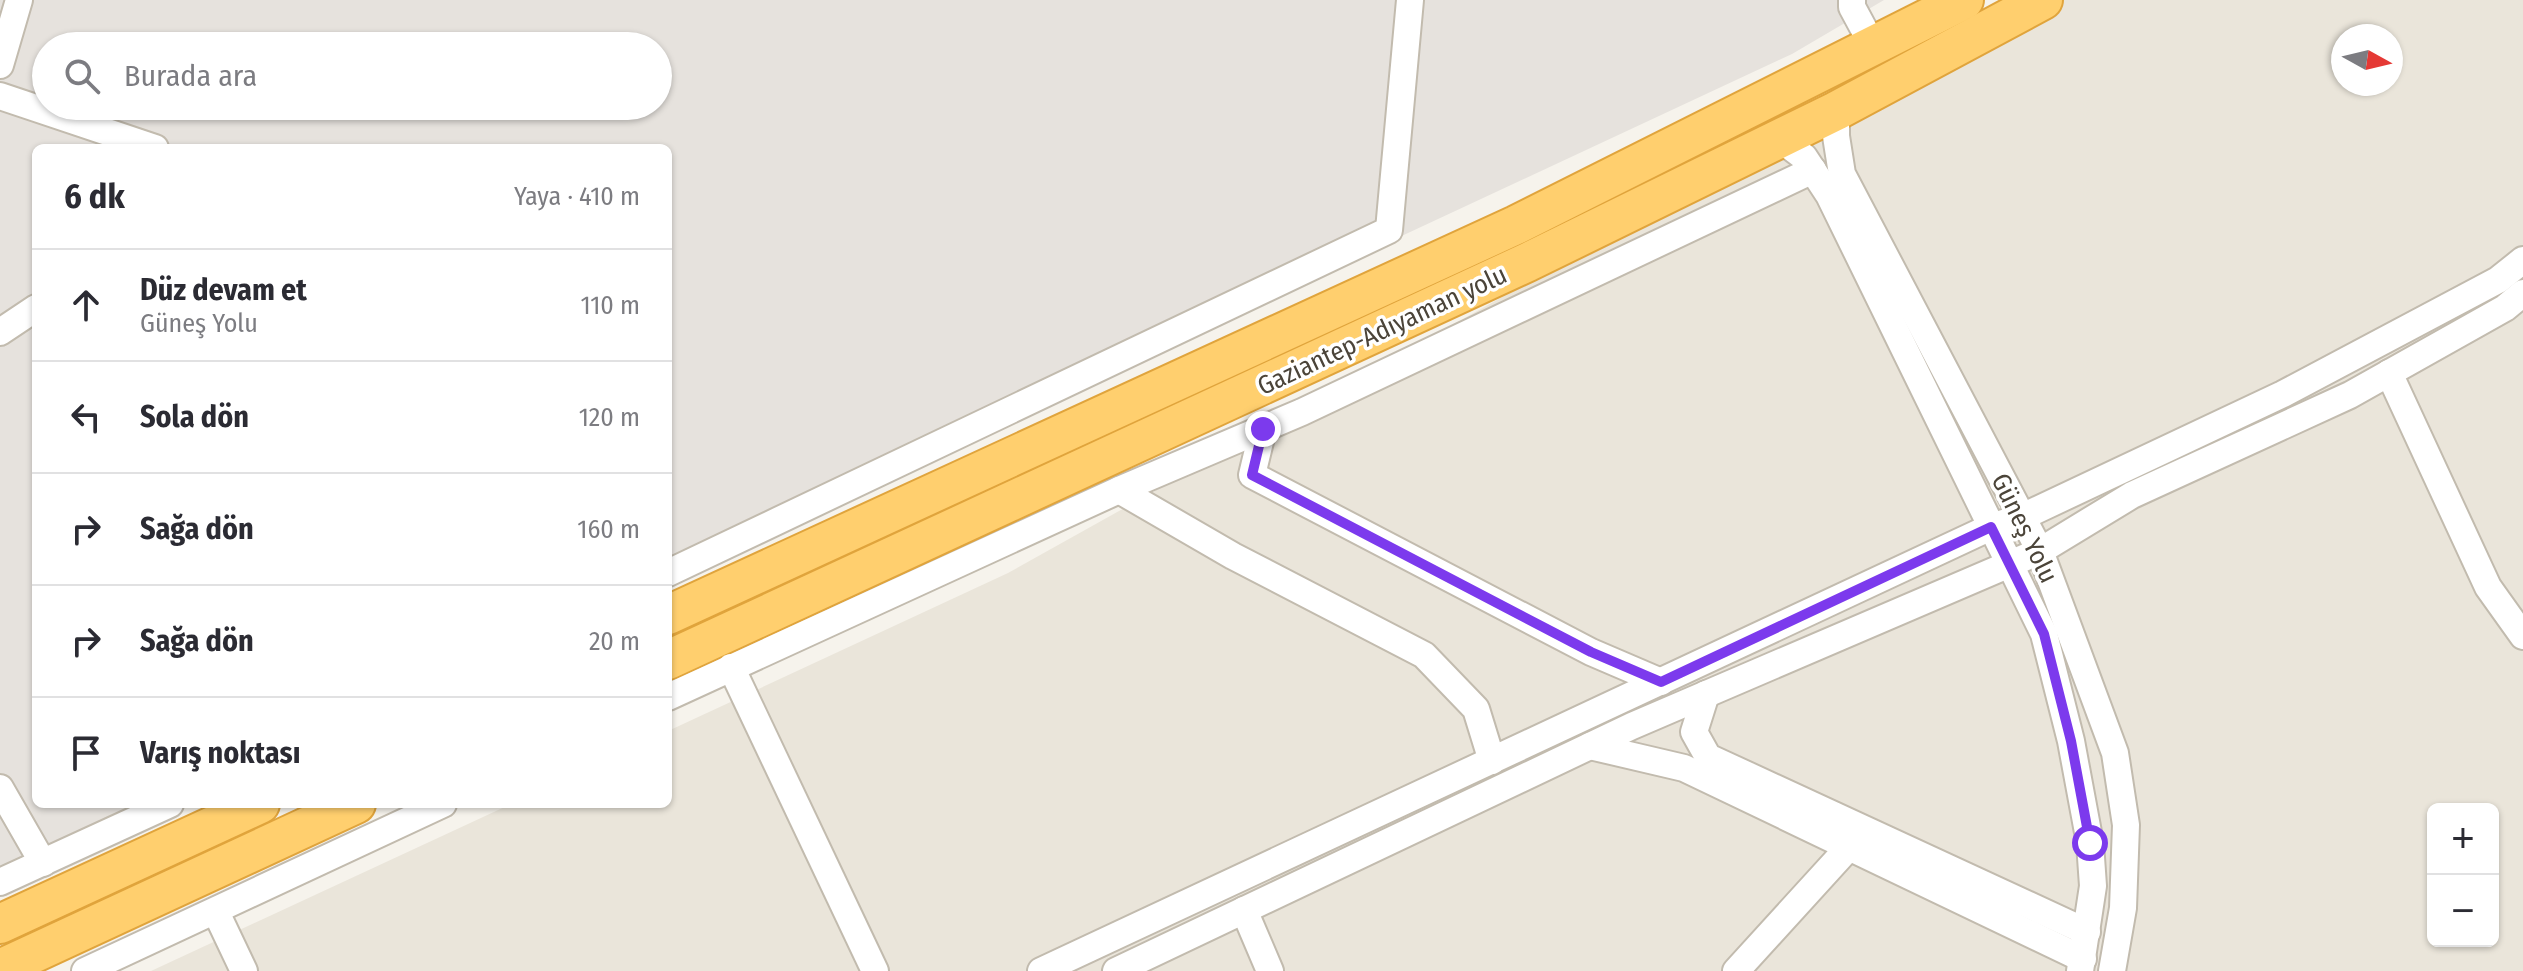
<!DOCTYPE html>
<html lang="tr">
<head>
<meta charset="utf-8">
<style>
	body { margin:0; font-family:"Fira Sans Condensed",sans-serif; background:#f7f7f7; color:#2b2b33 }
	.controls { position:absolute; right:24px; bottom:24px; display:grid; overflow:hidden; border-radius:12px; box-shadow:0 2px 6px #0004 }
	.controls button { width:72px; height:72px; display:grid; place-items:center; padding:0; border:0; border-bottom:2px solid #e1e1e2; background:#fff; color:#2b2b33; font:40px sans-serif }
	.compass { position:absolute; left:2331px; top:24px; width:72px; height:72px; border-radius:50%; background:#fff; box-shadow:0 2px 6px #0004; rotate:98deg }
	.stop { position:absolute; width:24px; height:24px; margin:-18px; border:6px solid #7c3aed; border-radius:50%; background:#fff }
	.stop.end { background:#7c3aed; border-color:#fff; box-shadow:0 2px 8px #0008 }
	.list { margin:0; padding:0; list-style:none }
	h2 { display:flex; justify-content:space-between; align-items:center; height:104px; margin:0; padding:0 32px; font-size:34px }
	h2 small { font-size:26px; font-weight:400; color:#7c7c81 }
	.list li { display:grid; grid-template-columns:52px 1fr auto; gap:24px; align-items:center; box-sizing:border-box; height:112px; padding:0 32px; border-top:2px solid #e1e1e2 }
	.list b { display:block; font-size:30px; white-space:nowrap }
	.list p { margin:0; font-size:26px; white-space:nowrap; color:#7c7c81 }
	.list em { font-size:26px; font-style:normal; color:#7c7c81 }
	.icon { flex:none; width:44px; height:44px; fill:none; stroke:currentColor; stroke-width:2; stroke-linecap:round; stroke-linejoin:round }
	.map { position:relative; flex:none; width:2523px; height:971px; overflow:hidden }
	.search { position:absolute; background:#fff; box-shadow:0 2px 6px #0004; left:32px; top:32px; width:640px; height:88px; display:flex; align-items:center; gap:20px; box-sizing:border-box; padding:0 28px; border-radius:44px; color:#7c7c81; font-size:30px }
	.panel { position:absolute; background:#fff; box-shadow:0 2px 6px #0004; left:32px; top:144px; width:640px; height:664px; border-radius:12px }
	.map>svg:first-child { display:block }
	.residential { fill:#eae5da; fill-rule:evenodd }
	.industrial { fill:#e6e2dd; fill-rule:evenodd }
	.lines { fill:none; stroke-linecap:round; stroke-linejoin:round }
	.minor-casing { stroke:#c2bbae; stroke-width:30 }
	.highway-casing { stroke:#e0a43c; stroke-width:42 }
	.minor { stroke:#fff; stroke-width:26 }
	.highway { stroke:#ffcf6e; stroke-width:38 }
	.route { stroke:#7c3aed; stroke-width:10 }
	.labels { text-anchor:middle; stroke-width:7; stroke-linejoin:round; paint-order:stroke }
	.street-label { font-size:26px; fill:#4b4439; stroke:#fff }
</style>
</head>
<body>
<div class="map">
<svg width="2523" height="971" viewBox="0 0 2523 971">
	<rect width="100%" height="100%" fill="#f6f3ec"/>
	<path class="residential" d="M2034,0H2523V971H151L511,804H668V731L1008,573ZM2343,36H2391V84H2343ZM2433,809H2493V941H2433Z"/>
	<path class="industrial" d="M0,0H1884L1792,54L668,578V148H36V804H183L0,889ZM46,46H658V106H46Z"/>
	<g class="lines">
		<defs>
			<g id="minor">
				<polyline points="1852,0 1852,7 1873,46"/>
				<polyline points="0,65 19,0"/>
				<polyline points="0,96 155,148"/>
				<polyline points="1836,111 1836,136 1842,174 2040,551 2115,753 2126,825 2123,908 2112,971"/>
				<polyline points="1780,139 1804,157 1829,195 2044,634 2071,741 2090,843 2093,886 2080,971"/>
				<polyline points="0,332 36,308"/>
				<polyline points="2389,373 2488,587 2523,636"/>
				<polyline points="1263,429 1252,475 1591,652 1661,682"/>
				<polyline points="1119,490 1233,556 1424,655 1476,709 1492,761"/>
				<polyline points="668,573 1389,230 1410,0"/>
				<polyline points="731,667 875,971"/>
				<polyline points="1706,694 1694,732 1708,757 2087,932"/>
				<polyline points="668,697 1119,490 1302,412 1813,170"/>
				<polyline points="1590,746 1684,768 2083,959"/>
				<polyline points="0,788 43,863"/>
				<polyline points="0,882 170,804"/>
				<polyline points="1244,910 1270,971"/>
				<polyline points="216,912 244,971"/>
				<polyline points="85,971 443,804"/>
				<polyline points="1041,971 1991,527 2022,517 2283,394 2498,280 2523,260"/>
				<polyline points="1116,971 1632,726 2040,551 2132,495 2350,395 2505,308 2523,293"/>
				<polyline points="1736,971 1849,847"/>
			</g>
			<g id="highway">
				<polyline points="668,615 1516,225 1964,0"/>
				<polyline points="668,660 1528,262 1836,111 2043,0"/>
				<polyline points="0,924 260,804"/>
				<polyline points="0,969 356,804"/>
			</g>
		</defs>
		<use href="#minor" class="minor-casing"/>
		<use href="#highway" class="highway-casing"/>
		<use href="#minor" class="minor"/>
		<use href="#highway" class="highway"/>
	</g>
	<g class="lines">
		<polyline class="route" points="1263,429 1252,475 1591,652 1661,682 1991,527 2044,634 2071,741 2090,843"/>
	</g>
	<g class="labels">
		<g class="street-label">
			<text transform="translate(1382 330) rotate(-25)" y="9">Gaziantep-Adıyaman yolu</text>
			<text transform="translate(2025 528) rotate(64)" y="9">Güneş Yolu</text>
		</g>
	</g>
</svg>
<div class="controls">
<button>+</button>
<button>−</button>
</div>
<svg class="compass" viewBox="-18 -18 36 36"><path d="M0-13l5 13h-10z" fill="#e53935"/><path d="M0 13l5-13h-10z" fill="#7c7c81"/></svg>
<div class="stop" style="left:2090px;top:843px"></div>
<div class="stop end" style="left:1263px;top:429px"></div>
<div class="search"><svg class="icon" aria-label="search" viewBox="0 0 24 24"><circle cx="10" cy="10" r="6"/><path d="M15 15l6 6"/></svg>Burada ara</div>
<section class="panel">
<h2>6 dk<small>Yaya · 410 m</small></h2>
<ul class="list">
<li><svg class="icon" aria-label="ahead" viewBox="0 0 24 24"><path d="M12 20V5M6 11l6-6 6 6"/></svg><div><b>Düz devam et</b><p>Güneş Yolu</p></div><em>110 m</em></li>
<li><svg class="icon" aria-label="left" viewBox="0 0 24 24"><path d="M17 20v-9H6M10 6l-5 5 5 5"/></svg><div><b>Sola dön</b></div><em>120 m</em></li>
<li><svg class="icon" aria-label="right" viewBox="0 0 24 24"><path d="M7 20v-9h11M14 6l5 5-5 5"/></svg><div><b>Sağa dön</b></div><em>160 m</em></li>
<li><svg class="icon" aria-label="right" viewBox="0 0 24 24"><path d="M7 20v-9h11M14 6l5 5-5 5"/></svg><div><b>Sağa dön</b></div><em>20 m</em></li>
<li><svg class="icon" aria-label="arrive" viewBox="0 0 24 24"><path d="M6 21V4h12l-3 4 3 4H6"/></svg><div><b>Varış noktası</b></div></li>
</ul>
</section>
</div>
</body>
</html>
